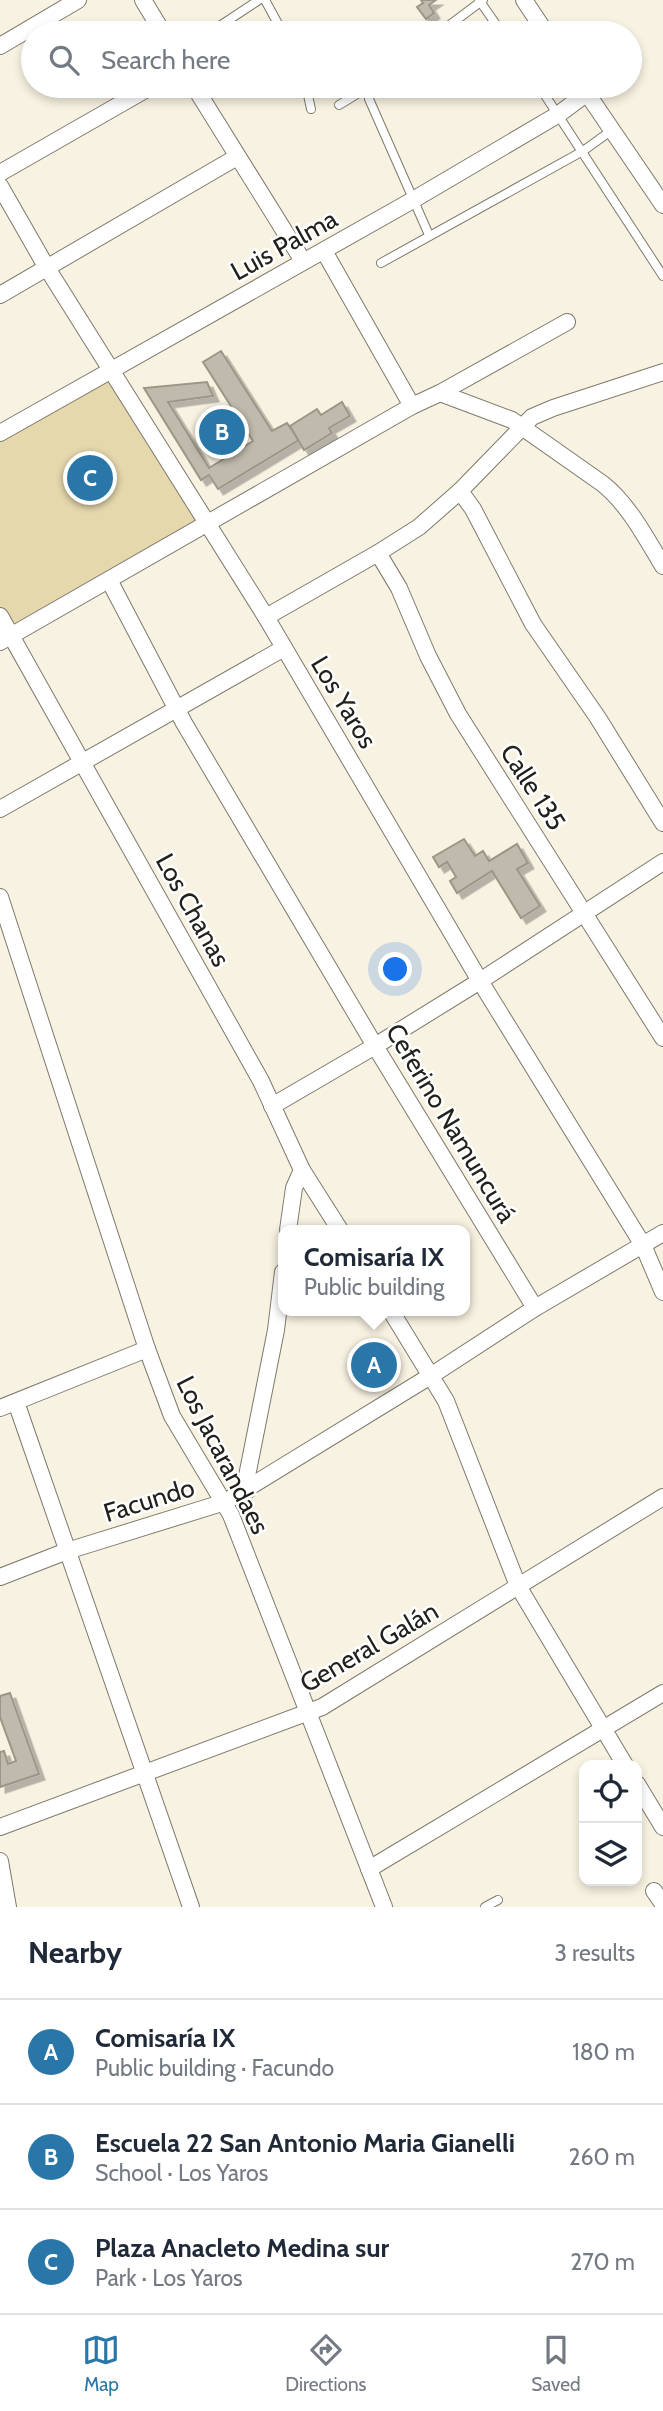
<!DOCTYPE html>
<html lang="en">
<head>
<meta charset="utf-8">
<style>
	body { margin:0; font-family:Cabin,sans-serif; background:#f6f6f7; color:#1f2937 }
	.controls { position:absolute; right:21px; bottom:21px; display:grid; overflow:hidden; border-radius:14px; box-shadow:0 4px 10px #0003 }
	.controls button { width:63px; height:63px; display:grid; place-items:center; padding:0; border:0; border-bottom:2px solid #e0e1e3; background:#fff; color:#1f2937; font:35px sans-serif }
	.you { position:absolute; left:396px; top:970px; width:24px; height:24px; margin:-18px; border:5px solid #fff; border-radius:50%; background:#1a73e8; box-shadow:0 0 0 10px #1a73e833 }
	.badge { display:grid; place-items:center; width:46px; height:46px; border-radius:50%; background:#2976a8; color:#fff; font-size:23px; font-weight:700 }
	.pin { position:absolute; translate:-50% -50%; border:4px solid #fff; box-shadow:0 2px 7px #0006 }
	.popup { position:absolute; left:278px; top:1225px; width:192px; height:91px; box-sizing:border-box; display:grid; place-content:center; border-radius:14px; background:#fff; filter:drop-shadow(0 2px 5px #0005); font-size:23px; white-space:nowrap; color:#747a83 }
	.popup b { font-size:26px; color:#1f2937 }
	.popup::after { content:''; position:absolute; left:50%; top:100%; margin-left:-14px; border:14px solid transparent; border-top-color:#fff }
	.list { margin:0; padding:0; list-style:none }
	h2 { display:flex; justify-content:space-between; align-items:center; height:91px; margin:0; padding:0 28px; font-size:30px }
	h2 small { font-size:23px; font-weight:400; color:#747a83 }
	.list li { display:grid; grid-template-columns:46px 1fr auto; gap:21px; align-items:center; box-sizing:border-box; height:105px; padding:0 28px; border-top:2px solid #e0e1e3 }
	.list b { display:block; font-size:26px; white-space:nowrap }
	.list p { margin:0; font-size:23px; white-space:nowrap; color:#747a83 }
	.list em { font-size:23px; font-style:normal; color:#747a83 }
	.icon { flex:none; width:38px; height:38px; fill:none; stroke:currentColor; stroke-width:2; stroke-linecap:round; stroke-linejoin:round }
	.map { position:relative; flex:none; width:663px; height:1907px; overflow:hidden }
	.search { position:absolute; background:#fff; box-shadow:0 4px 10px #0003; left:21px; right:21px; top:21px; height:77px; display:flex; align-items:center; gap:18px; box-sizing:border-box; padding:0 24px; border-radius:38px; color:#747a83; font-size:26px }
	.sheet { height:406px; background:#fff }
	nav { display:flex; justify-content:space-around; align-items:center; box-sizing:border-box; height:98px; border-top:2px solid #e0e1e3; background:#fff; font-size:19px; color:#747a83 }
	nav a { display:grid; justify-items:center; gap:4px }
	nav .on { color:#2976a8 }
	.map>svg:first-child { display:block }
	.park { fill:#e6d8ad }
	.building { fill:#bfbaab; stroke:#9b9687; stroke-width:2; filter:url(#shadow) }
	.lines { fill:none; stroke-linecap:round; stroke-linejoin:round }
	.lane-casing { stroke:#7e796b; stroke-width:10 }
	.street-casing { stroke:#7e796b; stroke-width:18 }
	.lane { stroke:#fff; stroke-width:8 }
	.street { stroke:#fff; stroke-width:16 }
	.labels { text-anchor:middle; stroke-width:5; stroke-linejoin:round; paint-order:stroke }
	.street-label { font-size:26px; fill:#22201a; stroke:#fff }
</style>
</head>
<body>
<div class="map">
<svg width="663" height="1907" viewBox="0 0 663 1907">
	<defs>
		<filter id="shadow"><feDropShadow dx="5.5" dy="5.5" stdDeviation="0" flood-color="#0004"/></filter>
	</defs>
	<rect width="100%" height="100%" fill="#f8f2e2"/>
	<polygon class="park" points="112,370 208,523 11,636 0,616 0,433"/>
	<g class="building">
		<polygon points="421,0 436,0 429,5 434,13 426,19 417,7 423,3"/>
		<polygon points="221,351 272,431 287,423 299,440 218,489 209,475 201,480 144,388 207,382 213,396 168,402 209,468 253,441 203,362"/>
		<polygon points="342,402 350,416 329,428 332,433 304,450 290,426 317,409 321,415"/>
		<polygon points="464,839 475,856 483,851 489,861 517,844 528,863 517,869 540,906 521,918 492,871 457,893 450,881 456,877 447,862 439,867 433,857"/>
		<polygon points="10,1693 39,1774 0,1787 0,1752 4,1751 8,1764 16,1761 0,1717 0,1696"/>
	</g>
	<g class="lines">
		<defs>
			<g id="lane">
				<polyline points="265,0 283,33"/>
				<polyline points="479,0 502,33"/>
				<polyline points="209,33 259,0"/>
				<polyline points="439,33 483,0"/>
				<polyline points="306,86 311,109"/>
				<polyline points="539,86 663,276"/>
				<polyline points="368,87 369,99 429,235"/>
				<polyline points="339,105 370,86"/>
				<polyline points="381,263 583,151 612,130"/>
				<polyline points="485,1907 498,1900"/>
			</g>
			<g id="street">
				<polyline points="143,0 163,33"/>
				<polyline points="524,0 546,33"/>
				<polyline points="0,46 78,0"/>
				<polyline points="194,86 303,261"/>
				<polyline points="582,86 663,205"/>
				<polyline points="0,173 152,86"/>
				<polyline points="0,186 47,268 266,617 480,981 643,1245 663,1292"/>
				<polyline points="324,251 412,406"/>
				<polyline points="0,295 237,157"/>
				<path d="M440,393L512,420L603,484C629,505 646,538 663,566"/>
				<polyline points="0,433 413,200 559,114 587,93"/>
				<polyline points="460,491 473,509 533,624 598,718 663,823"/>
				<polyline points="378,553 399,588 428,656 458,714 663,1038"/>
				<polyline points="109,580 184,723 375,1046 535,1308"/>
				<polyline points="0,616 261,1081 302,1170 340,1230"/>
				<polyline points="266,617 378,553 419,527 460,491 532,417 553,408 663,372"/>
				<polyline points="0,642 412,406 440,393 567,322"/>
				<polyline points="0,809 284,648"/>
				<polyline points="0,897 147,1349 172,1416 231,1515 384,1907"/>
				<polyline points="272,1106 375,1046 480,981 663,862"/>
				<polyline points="288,1230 294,1188 302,1170"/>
				<polyline points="391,1311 446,1401 518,1586 625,1765"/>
				<polyline points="16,1402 191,1907"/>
				<polyline points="0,1408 147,1349"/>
				<polyline points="248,1490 247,1476 276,1330 283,1272"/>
				<polyline points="0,1577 67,1551 225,1502 432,1375 535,1308 663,1233"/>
				<polyline points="637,1784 663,1827"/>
				<polyline points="0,1827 322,1707 663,1497"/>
				<polyline points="0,1861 8,1907"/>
				<polyline points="369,1869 663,1693"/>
				<polyline points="654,1891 663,1904"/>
			</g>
		</defs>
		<use href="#lane" class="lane-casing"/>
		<use href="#street" class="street-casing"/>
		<use href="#lane" class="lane"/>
		<use href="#street" class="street"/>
	</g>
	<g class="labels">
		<g class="street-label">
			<text transform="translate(284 245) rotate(-29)" y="9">Luis Palma</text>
			<text transform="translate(344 702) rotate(59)" y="9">Los Yaros</text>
			<text transform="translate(533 787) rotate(57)" y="9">Calle 135</text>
			<text transform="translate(193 910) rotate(61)" y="9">Los Chanas</text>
			<text transform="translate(451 1123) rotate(59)" y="9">Ceferino Namuncurá</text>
			<text transform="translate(223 1455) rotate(63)" y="9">Los Jacarandaes</text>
			<text transform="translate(149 1500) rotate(-17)" y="9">Facundo</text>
			<text transform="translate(369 1647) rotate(-30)" y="9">General Galán</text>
		</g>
	</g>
</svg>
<div class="controls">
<button><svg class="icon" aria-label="locate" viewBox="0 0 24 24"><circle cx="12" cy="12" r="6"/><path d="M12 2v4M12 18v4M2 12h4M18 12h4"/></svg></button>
<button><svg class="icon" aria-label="layers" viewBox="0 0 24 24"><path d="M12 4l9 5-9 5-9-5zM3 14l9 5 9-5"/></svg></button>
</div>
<div class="you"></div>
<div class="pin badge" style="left:374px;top:1365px">A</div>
<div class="popup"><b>Comisaría IX</b>Public building</div>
<div class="pin badge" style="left:222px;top:432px">B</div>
<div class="pin badge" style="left:90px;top:478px">C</div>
<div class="search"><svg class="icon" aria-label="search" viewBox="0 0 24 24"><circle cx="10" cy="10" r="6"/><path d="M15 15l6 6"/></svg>Search here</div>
</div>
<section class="sheet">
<h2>Nearby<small>3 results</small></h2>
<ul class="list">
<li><span class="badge">A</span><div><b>Comisaría IX</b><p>Public building · Facundo</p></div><em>180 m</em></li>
<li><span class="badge">B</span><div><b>Escuela 22 San Antonio Maria Gianelli</b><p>School · Los Yaros</p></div><em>260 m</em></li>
<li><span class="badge">C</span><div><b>Plaza Anacleto Medina sur</b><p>Park · Los Yaros</p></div><em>270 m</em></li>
</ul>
</section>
<nav>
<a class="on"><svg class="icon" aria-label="map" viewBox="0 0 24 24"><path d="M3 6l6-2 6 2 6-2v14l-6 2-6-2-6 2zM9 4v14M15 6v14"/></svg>Map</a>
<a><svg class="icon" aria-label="directions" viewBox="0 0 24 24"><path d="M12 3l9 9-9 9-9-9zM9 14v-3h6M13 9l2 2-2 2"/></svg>Directions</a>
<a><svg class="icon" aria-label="saved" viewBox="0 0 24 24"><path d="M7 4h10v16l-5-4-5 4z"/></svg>Saved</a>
</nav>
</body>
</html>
